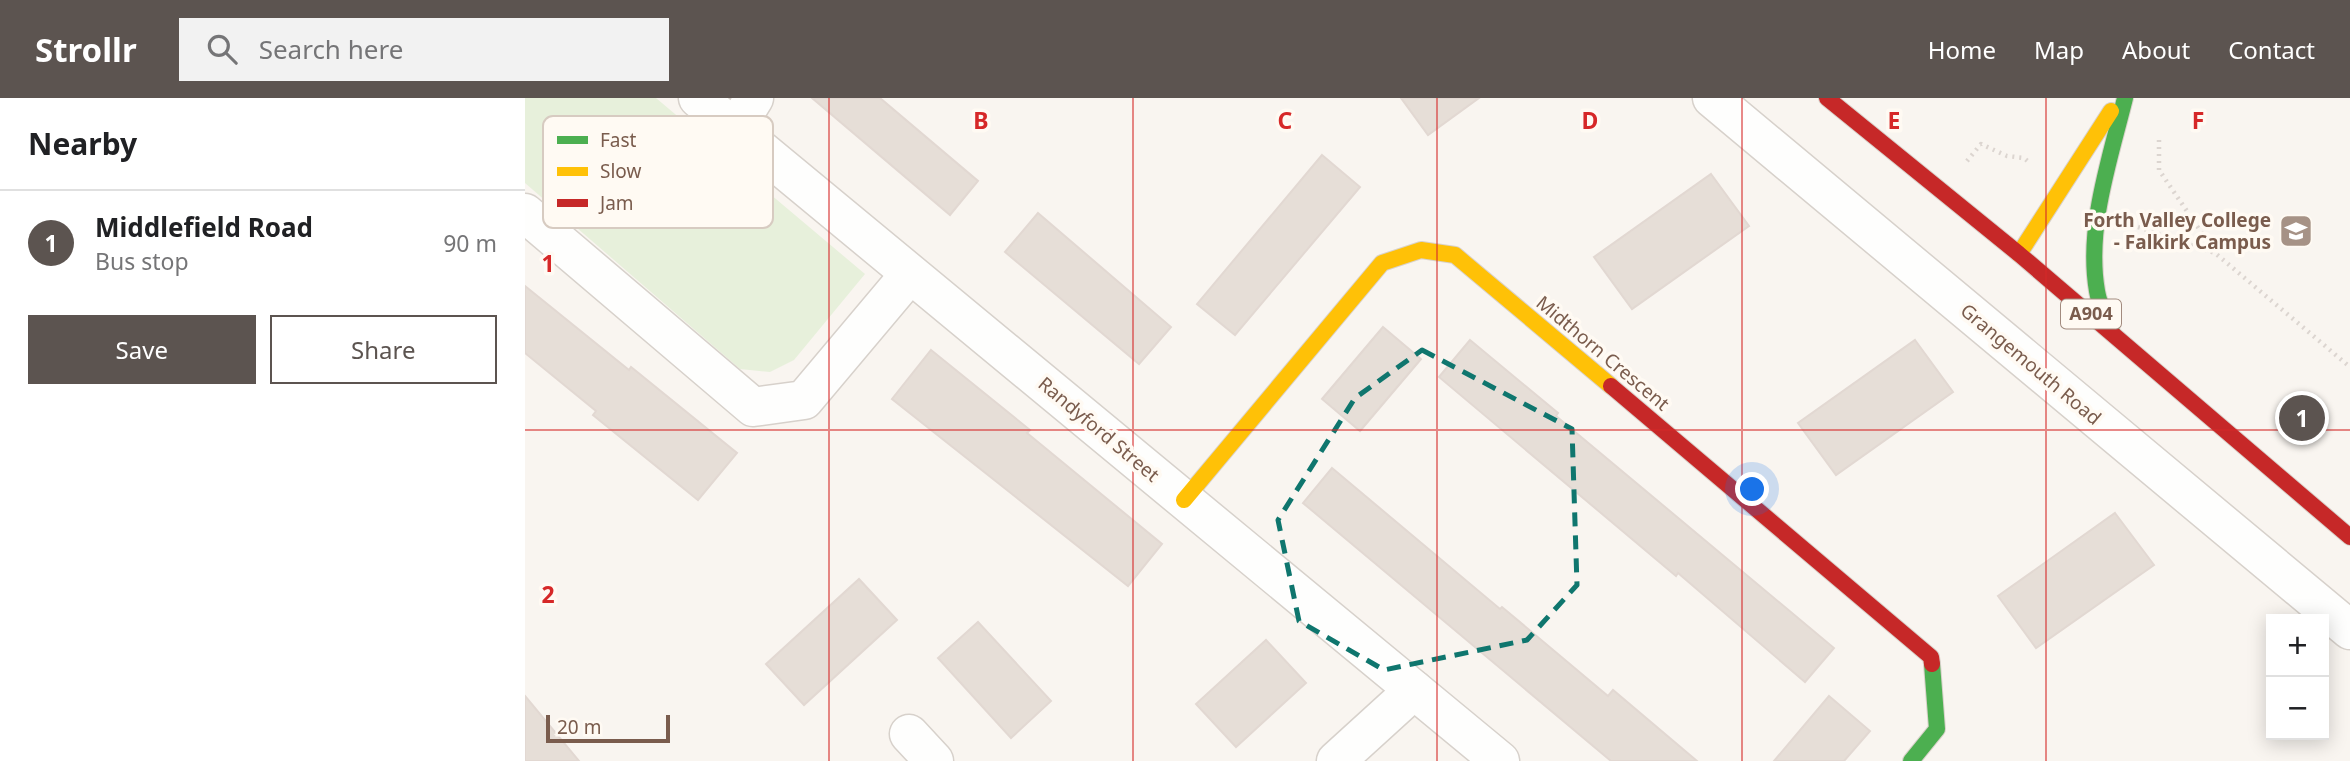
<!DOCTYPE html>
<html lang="en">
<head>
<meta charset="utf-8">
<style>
	body { margin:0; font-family:"Noto Sans",sans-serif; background:#f2f2f2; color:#202124 }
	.controls { position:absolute; right:21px; bottom:21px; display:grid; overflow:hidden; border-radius:0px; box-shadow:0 4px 18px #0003 }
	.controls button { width:63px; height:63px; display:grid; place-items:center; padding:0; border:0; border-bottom:2px solid #e0e0e0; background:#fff; color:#202124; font:35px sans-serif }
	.scale { position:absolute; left:21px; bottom:18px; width:124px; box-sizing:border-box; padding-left:7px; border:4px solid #7a5c4d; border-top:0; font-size:19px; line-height:24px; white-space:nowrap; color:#7a5c4d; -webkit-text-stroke:5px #fffaf3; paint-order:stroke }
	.you { position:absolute; left:1228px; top:392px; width:24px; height:24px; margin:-18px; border:5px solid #fff; border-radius:50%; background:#1a73e8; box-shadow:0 0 0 10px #1a73e833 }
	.badge { display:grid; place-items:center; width:46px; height:46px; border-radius:50%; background:#5c5450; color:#fff; font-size:23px; font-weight:700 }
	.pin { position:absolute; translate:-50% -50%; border:4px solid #fff; box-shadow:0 2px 7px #0006 }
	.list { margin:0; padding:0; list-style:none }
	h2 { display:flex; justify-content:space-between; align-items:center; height:91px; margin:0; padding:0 28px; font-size:30px }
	h2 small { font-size:23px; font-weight:400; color:#757577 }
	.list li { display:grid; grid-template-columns:46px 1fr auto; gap:21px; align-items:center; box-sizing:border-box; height:105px; padding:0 28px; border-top:2px solid #e0e0e0 }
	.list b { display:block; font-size:26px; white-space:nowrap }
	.list p { margin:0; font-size:23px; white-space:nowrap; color:#757577 }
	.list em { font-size:23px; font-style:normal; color:#757577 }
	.actions { display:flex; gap:14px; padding:21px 28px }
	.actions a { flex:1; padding:16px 0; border:2px solid #5c5450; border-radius:0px; text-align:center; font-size:24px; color:#5c5450 }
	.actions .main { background:#5c5450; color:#fff }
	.icon { flex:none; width:38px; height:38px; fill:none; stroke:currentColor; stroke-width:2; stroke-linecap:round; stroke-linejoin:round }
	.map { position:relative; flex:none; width:1825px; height:663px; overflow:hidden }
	header { display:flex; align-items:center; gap:42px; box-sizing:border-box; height:98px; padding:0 35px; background:#5c5450; color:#fff }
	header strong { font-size:33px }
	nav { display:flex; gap:38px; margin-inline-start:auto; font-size:24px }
	.search { width:490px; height:63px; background:#f2f2f2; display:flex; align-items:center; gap:18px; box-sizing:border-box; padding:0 24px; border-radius:0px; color:#757577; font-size:26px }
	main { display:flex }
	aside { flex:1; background:#fff }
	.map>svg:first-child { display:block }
	.green { fill:#e7f0db }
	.building { fill:#e6ded7; stroke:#e2d8d2; stroke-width:2 }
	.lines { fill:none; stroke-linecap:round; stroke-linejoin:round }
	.street-casing { stroke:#d7d1cb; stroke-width:41 }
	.fast-casing { stroke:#d9d2cb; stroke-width:18 }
	.slow-casing { stroke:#d9d2cb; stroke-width:18 }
	.jam-casing { stroke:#d9d2cb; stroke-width:18 }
	.path { stroke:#dcd5d0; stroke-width:4.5; stroke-dasharray:2 5; stroke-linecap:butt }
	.street { stroke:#fefefd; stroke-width:38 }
	.fast { stroke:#4caf50; stroke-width:16 }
	.slow { stroke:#ffc107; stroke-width:16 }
	.jam { stroke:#c62828; stroke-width:16 }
	.marked { fill:none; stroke:#0f766e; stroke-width:5; stroke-dasharray:14 9; stroke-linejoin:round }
	.grid { fill:none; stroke:#d62828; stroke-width:2; stroke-opacity:0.55 }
	.labels { text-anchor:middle; stroke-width:7; stroke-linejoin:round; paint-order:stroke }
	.shield { fill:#fffaf3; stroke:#a28b7f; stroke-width:2 }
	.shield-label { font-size:18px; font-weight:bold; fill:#7a5c4d }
	.poi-label { font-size:19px; font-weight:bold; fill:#7a5c4d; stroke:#fffaf3; text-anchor:end }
	.street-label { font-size:19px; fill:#7a5c4d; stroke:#fffaf3 }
	.key { fill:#fffaf3; stroke:#d7cbc1; stroke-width:2 }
	.key-label { font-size:19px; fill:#7a5c4d }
	.grid-label { font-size:23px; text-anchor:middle; font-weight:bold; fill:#d62828; stroke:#fffaf3; stroke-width:7; stroke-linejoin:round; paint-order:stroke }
</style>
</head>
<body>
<header>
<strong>Strollr</strong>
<div class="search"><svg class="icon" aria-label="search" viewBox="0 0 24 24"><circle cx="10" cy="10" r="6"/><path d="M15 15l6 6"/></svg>Search here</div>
<nav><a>Home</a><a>Map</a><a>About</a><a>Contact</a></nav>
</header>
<main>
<aside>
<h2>Nearby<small></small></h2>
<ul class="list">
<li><span class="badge">1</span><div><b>Middlefield Road</b><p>Bus stop</p></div><em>90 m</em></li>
</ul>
<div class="actions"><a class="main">Save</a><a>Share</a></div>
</aside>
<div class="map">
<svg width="1825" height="663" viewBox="0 0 1825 663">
	<rect width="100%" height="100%" fill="#f9f5f0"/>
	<polygon class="green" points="0,0 131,0 340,176 269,262 245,274 215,271 0,85"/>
	<g class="building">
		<polygon points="287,0 355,0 453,83 425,117"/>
		<polygon points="876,0 954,0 903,37"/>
		<polygon points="797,57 835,89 710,237 672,206"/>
		<polygon points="1186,76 1224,128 1107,211 1069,159"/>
		<polygon points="513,115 646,229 614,266 480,154"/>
		<polygon points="0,188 104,272 106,269 212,355 173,402 68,317 71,313 0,255"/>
		<polygon points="858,229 896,261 835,333 797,301"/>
		<polygon points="945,242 1033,315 1031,318 1309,550 1280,584 1153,475 1151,478 914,279"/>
		<polygon points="1390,242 1428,294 1311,377 1273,325"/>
		<polygon points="406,252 505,332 502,335 637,446 603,488 367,301"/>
		<polygon points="807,370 975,511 977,509 1083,598 1088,592 1172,663 1086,663 778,405"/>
		<polygon points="1590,415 1629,467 1511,550 1473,498"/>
		<polygon points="334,481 372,522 279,607 241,566"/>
		<polygon points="453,524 526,603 486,640 413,560"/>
		<polygon points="741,542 781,585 711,649 671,606"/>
		<polygon points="0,598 54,663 0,663"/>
		<polygon points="1304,598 1345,633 1319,663 1249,663"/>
	</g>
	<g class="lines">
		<defs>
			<g id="street">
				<polyline points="173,0 975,663"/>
				<polyline points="1187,0 1825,532"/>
				<polyline points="210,31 229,0"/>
				<polyline points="0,115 228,309 279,302 385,176"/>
				<polyline points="384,636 409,663"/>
				<polyline points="811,663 889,592"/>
			</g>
			<g id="fast">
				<path d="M1587,234C1582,221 1574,207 1572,193C1561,130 1585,61 1600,0"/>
				<polyline points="1386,663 1412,631 1407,566"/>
			</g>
			<g id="slow">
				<polyline points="1494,156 1586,13"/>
				<polyline points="659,402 857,165 896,152 930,157 1086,288"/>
			</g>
			<g id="jam">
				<polyline points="1302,0 1494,156 1825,439"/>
				<polyline points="1086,288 1406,559 1407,566"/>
			</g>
		</defs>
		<use href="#street" class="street-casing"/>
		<use href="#fast" class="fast-casing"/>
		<use href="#slow" class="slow-casing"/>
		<use href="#jam" class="jam-casing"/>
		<g class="path">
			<polyline points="1634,42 1634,72 1689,153"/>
			<polyline points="1442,63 1456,46 1482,58 1499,60 1505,65"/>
			<polyline points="1613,129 1690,155 1825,269"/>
		</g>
		<use href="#street" class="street"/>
		<use href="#fast" class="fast"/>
		<use href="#slow" class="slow"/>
		<use href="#jam" class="jam"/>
	</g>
	<path class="marked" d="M897,252L1047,331L1052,487L1002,542L859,572L774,523L753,422L830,300Z"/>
	<path class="grid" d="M304,0V663M608,0V663M912,0V663M1217,0V663M1521,0V663M0,332H1825"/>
	<defs>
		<symbol id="university-square" viewBox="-11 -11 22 22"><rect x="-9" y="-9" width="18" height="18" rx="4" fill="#a69286" stroke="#fffaf3"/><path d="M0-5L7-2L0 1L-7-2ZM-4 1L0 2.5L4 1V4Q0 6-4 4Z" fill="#fff"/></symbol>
	</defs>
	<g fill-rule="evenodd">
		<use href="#university-square" x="1752" y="114" width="38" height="38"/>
	</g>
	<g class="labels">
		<rect class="shield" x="1536" y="201.5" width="60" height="29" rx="5"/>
		<g class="shield-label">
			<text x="1566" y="222">A904</text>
		</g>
		<g class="poi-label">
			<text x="1746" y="129">Forth Valley College<tspan x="1746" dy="22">- Falkirk Campus</tspan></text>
		</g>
		<g class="street-label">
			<text transform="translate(1078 255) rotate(40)" y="7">Midthorn Crescent</text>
			<text transform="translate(1506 266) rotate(40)" y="7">Grangemouth Road</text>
			<text transform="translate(574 331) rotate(40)" y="7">Randyford Street</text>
		</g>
	</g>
	<rect x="18" y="18" width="230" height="112" rx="10" class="key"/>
	<rect x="32" y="38" width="31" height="8" fill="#4caf50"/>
	<rect x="32" y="69" width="31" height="9" fill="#ffc107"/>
	<rect x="32" y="101" width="31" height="8" fill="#c62828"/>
	<g class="key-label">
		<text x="75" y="49">Fast</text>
		<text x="75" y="80">Slow</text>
		<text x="75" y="112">Jam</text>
	</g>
	<g class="grid-label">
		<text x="456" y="31">B</text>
		<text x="760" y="31">C</text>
		<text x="1065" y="31">D</text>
		<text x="1369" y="31">E</text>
		<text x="1673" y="31">F</text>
		<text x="23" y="174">1</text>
		<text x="23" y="505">2</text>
	</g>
</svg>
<div class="controls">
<button>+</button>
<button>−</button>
</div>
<div class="scale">20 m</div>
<div class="you"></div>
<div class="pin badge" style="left:1777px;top:320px">1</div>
</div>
</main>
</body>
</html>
